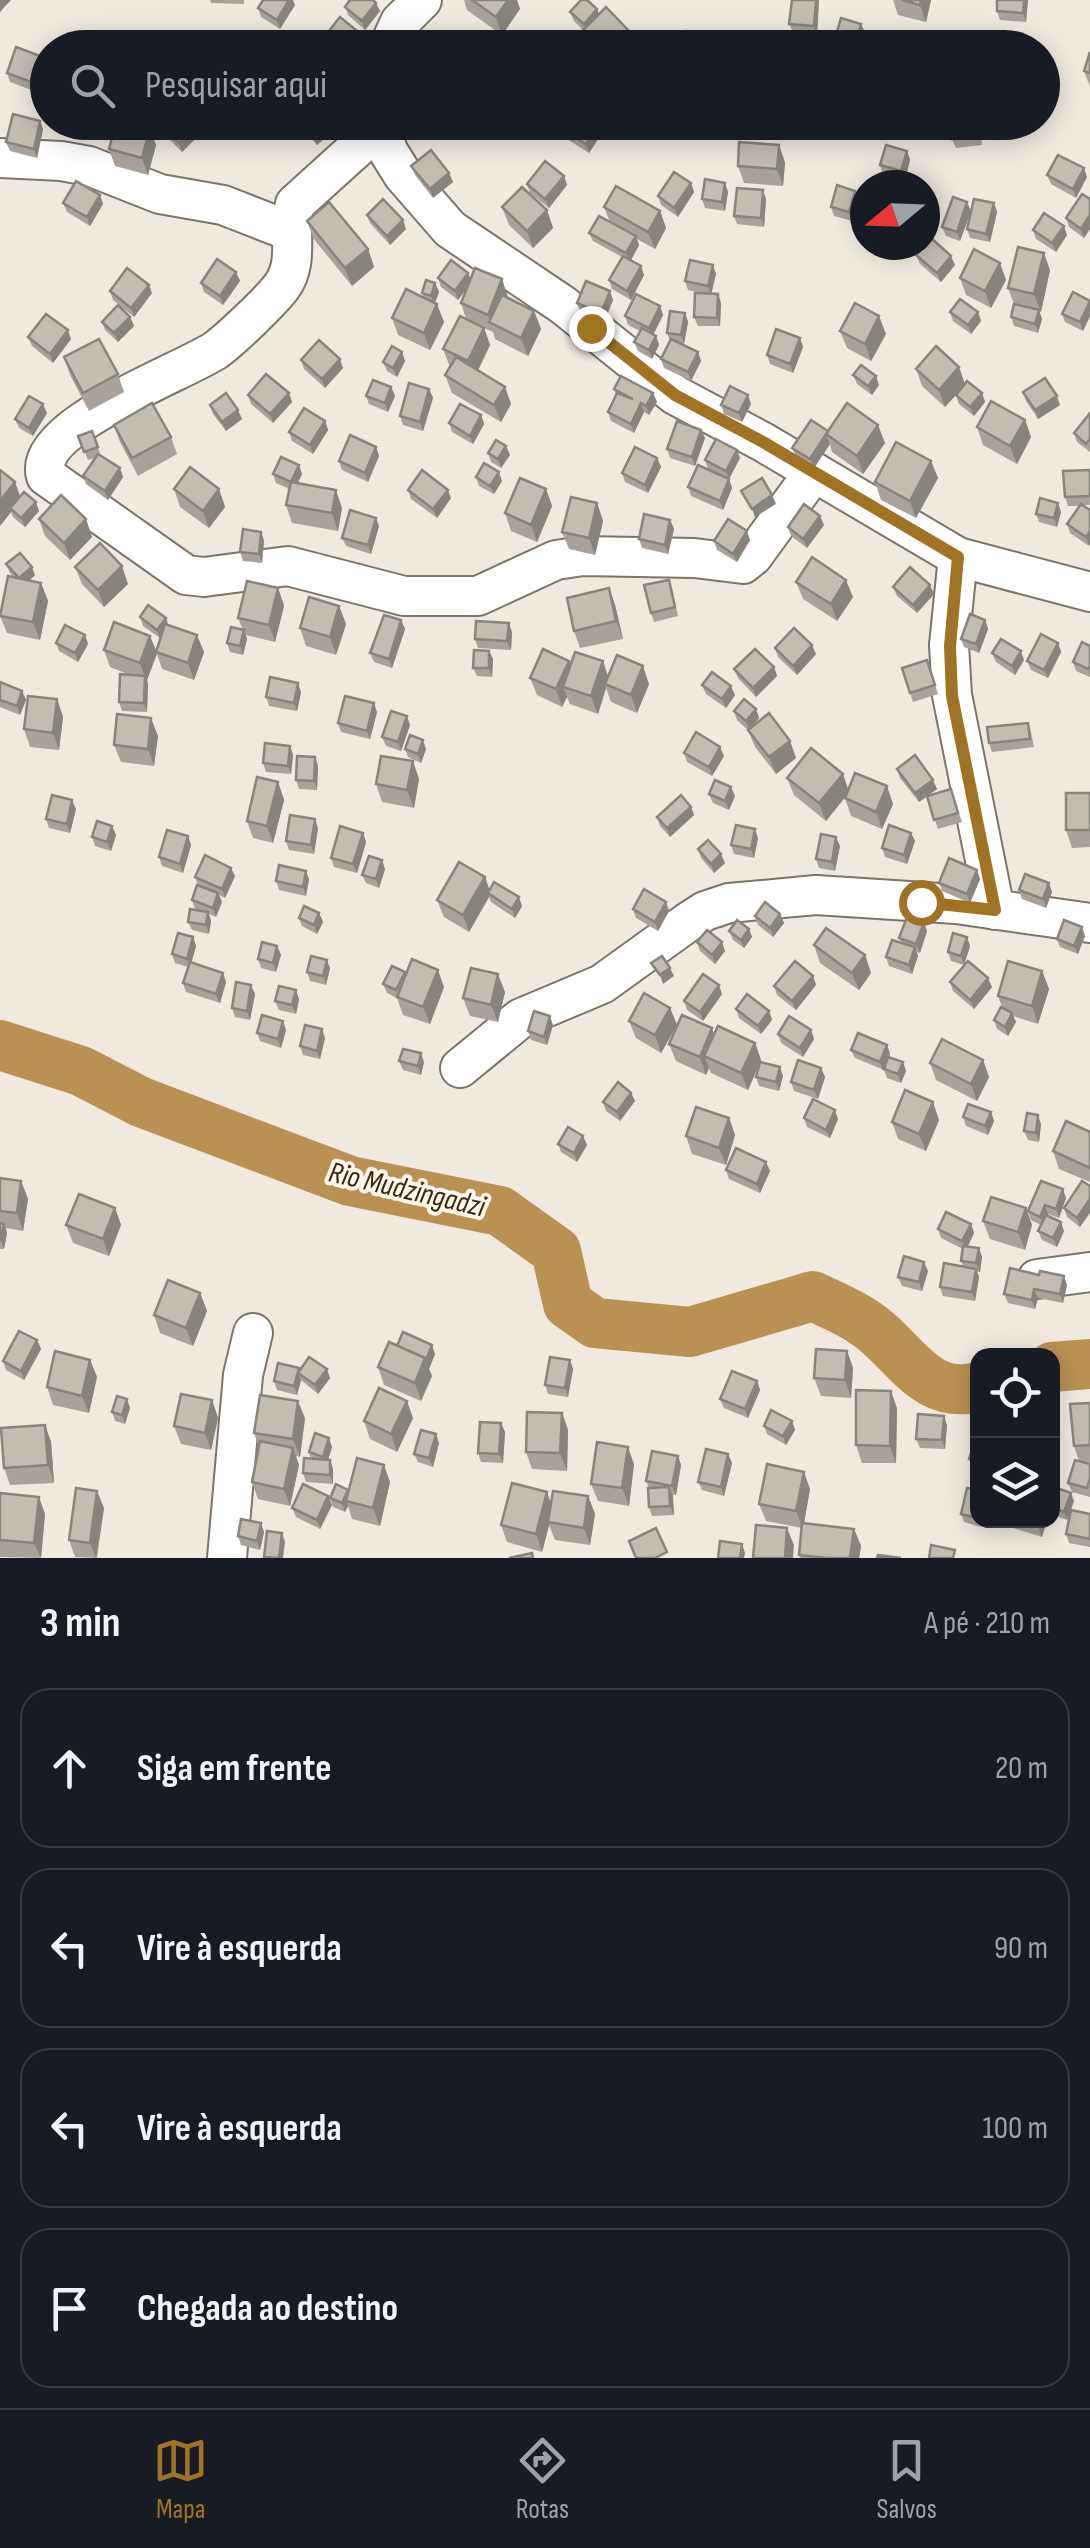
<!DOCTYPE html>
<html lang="pt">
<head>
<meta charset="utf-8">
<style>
	body { margin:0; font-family:"Sofia Sans Condensed",sans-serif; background:#20242c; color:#f1f3f6 }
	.controls { position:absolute; right:30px; bottom:30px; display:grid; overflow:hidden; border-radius:20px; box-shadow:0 5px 25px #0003 }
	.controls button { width:90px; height:90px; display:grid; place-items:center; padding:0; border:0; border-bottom:2px solid #363941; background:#171b24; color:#f1f3f6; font:50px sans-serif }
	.compass { position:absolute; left:850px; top:170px; width:90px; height:90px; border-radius:50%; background:#171b24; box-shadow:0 5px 25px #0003; rotate:251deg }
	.stop { position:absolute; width:30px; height:30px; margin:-22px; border:8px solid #a07224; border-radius:50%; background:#fff }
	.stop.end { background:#a07224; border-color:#fff; box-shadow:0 2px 10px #0008 }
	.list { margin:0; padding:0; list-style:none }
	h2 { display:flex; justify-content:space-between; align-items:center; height:130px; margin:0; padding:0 40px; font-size:42px }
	h2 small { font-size:32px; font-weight:400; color:#9ea1a6 }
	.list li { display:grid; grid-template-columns:65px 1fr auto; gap:30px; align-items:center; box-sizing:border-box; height:160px; margin:0 20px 20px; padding:0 20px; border:2px solid #363941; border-radius:30px }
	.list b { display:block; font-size:38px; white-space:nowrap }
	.list em { font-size:32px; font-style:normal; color:#9ea1a6 }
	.icon { flex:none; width:55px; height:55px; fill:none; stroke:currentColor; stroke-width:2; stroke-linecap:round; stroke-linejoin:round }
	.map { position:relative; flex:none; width:1090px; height:1558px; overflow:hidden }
	.search { position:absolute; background:#171b24; box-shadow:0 5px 25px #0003; left:30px; right:30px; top:30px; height:110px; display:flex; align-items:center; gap:25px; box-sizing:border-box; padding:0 35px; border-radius:55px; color:#9ea1a6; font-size:38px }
	.sheet { height:850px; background:#171b24 }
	nav { display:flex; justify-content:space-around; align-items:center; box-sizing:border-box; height:140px; border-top:2px solid #363941; background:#171b24; font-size:28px; color:#9ea1a6 }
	nav a { display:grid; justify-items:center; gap:5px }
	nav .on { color:#a07224 }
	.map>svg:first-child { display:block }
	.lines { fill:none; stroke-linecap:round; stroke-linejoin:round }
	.river { stroke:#bb9153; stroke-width:50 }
	.minor-casing { stroke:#7a746b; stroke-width:42 }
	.minor { stroke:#fff; stroke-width:38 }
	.wall { fill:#a8a29a }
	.shaded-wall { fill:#88847d }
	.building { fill:#c3bcb3; stroke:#88847d; stroke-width:2.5 }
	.route { stroke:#a07224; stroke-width:12 }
	.labels { text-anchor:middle; stroke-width:8; stroke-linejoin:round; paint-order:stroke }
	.water-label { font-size:30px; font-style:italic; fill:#3a280b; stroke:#fef7ed }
</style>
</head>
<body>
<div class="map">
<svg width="1090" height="1558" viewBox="0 0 1090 1558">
	<rect width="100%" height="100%" fill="#f0e9e0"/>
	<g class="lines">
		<g class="river">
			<path d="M0,1045L81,1071L141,1102L350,1181L500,1211L556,1251L568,1304L595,1323L690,1332L813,1296C829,1304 847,1311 862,1321C904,1347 922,1401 978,1387"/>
			<polyline points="1052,1367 1090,1364"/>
		</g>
		<defs>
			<g id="minor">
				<polyline points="388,48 400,22 422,0"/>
				<polyline points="379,122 388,151 403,175 450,229 563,305 675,395 763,442 958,557 1090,592"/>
				<path d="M379,128L295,204C287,231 300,261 282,286C271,301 231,339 216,350C181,373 31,427 46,476L186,575L204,577L288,566L404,596H478L556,560L583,556L694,558L743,564L753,556L814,472"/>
				<polyline points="0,158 61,161 89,166 160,194 223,205 292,232"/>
				<polyline points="958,557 949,645 952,695 995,910"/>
				<polyline points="460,1068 521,1018 602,984 688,922 705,911 729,903 816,895 956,904 1090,923"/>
				<polyline points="1037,1279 1090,1272"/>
				<polyline points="227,1558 243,1375 253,1333"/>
			</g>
		</defs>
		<use href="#minor" class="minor-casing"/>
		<use href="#minor" class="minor"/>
	</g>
	<g class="wall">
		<polygon points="210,0 244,0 244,4 211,3"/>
		<polygon points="464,0 517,0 520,9 502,35 467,10"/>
		<polygon points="792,0 819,0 817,35 793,32 789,24"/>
		<polygon points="893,0 931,0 926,22 898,15"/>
		<polygon points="997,0 1028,0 1026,22 1000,20 997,11"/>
		<polygon points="376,3 380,11 365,30 348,15 345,7"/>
		<polygon points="295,5 280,29 261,17 258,8"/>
		<polygon points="597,9 599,14 583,30 574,21 570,12"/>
		<polygon points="861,24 865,33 860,48 838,48 835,39"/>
		<polygon points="324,37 360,40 354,48 329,48"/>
		<polygon points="1090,52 1090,87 1084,71"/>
		<polygon points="43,64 34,91 10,82 7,73"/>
		<polygon points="48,106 48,122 75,122 71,134 47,124 44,115"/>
		<polygon points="40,121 43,129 37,158 10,151 6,142"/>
		<polygon points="158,122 199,135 182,152 161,131"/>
		<polygon points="296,122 330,122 333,131 317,145"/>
		<polygon points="898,122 933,122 925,137"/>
		<polygon points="979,122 982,145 956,148 952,139"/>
		<polygon points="987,122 1014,122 1013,138 991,138 987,129"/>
		<polygon points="567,132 602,133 589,153 570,141"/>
		<polygon points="156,145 148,175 115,166 109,149"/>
		<polygon points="779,145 785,163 783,186 744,183 738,166"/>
		<polygon points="907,151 910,160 905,180 883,174 880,165"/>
		<polygon points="411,166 449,173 453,182 433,198 415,175"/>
		<polygon points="1047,175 1087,177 1076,198 1051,184"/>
		<polygon points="564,176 567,185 549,208 530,193 527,184"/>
		<polygon points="691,183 694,192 678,217 661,205 658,196"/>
		<polygon points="725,183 728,192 725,211 705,208 702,199"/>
		<polygon points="763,190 766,199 764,227 737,224 734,216"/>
		<polygon points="100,195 103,204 90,226 67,212 63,203"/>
		<polygon points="1090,199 1090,229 1084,238 1069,227 1066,218"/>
		<polygon points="859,200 852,221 834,216 831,207"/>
		<polygon points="994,203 997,212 990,242 970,238 967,229"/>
		<polygon points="502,207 547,210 553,228 533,248 509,225"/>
		<polygon points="604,207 660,211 666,228 655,249 637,239 639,245 631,260 644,275 631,300 612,289 609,280 622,257 593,241 589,233 610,222"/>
		<polygon points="971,211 960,241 946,236 942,227"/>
		<polygon points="367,215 406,229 390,245 370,223"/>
		<polygon points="307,221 368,249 374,267 352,286 313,238"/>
		<polygon points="1033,230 1067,235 1056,252 1036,239"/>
		<polygon points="916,255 955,265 941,282 920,264"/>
		<polygon points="1050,270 1041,312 1039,311 1042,319 1038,333 1014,326 1011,317 1014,304 1008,288"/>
		<polygon points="236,272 240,281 223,305 204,292 201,283"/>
		<polygon points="716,274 711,294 718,294 721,303 720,326 698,326 694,317 705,294 688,290 685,281"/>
		<polygon points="438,278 471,279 508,297 534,311 541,329 528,356 495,339 493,332 484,328 490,345 478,370 505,387 511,404 501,422 452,393 445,375 450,367 443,349 466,319 461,303 467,288 458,300 441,287"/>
		<polygon points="960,278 1006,280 991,308 966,295"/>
		<polygon points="435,283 439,292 435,303 444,322 430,350 398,335 392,318 424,297 422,293"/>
		<polygon points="110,291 152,293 134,317 113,300"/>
		<polygon points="613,300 604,322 580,312 577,303"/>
		<polygon points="1090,301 1090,316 1083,331 1065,322 1062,314"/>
		<polygon points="660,306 663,315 653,335 656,336 659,345 652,359 638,351 634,342 640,331 628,325 625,316"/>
		<polygon points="950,312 978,312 981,321 971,334 953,321"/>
		<polygon points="685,313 688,322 684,344 681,343 698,352 701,361 691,381 664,368 661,359 670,341 667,333"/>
		<polygon points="130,317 134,326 118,342 105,330 102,322"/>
		<polygon points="840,331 886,334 871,361 847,348"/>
		<polygon points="28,337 71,339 53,363 32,346"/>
		<polygon points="800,338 803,347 793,373 770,364 767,355"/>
		<polygon points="402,352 405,361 397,377 387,371 383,362"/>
		<polygon points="64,357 118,374 124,392 89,411 70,375"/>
		<polygon points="301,360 343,368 325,388 304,369"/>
		<polygon points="959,367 965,384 982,393 985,402 974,416 959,404 956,395 945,407 922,386 916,369"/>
		<polygon points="853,375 879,385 872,395 857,384"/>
		<polygon points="391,387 395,396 388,412 369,404 366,396"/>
		<polygon points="429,389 433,398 423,431 403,425 400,416"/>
		<polygon points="614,389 653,393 657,402 649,415 644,412 634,433 611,421 608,412 616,395"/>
		<polygon points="1023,392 1060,405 1038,419 1026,401"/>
		<polygon points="289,393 292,402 273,423 251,404 248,395"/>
		<polygon points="751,404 742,422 724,414 721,405"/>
		<polygon points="210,405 242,419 226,431 213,414"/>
		<polygon points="47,413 33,436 19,428 15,419"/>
		<polygon points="1090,413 1090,452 1077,442 1074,433"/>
		<polygon points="481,415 484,424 473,444 452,432 449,423"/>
		<polygon points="1025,420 1031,437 1017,464 983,445 977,427"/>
		<polygon points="325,421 328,430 313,454 292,441 289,432"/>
		<polygon points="114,425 171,437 177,454 138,476 120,442"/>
		<polygon points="701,430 705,438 695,466 670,458 667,449"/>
		<polygon points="92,431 101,456 120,468 123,477 108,500 86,484 83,476 95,458 88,460 78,436"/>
		<polygon points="828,431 885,443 863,474 832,452 830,444 814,468 796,456 792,448"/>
		<polygon points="376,447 379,456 368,482 342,470 339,461"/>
		<polygon points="737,450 740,458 729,479 732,488 723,510 691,496 688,487 708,469 705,460"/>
		<polygon points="488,453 510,455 501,468 491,462"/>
		<polygon points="657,458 661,467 648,493 625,482 622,473"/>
		<polygon points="931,461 938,478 916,518 881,500 875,482"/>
		<polygon points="0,470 15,482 20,497 39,511 25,527 13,517 11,512 0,526"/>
		<polygon points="1090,470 1090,505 1083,505 1090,510 1089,546 1070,533 1067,524 1079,506 1068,506 1065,497"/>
		<polygon points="273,474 302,474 298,483 342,508 338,531 292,523 286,505 289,489 276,483"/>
		<polygon points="476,477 502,481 494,494 479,486"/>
		<polygon points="174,489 219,489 225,507 209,528 180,507"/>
		<polygon points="546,489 552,506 537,542 511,531 505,513"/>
		<polygon points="408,490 451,498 437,518 411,499"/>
		<polygon points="597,503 603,521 595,555 569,549 562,532"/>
		<polygon points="1061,512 1057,527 1039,522 1036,514"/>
		<polygon points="39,519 86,519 92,537 70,560 45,536"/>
		<polygon points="670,520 674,529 668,554 642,548 639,539"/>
		<polygon points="824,525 807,548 791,536 788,527"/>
		<polygon points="379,526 371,554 346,546 342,538"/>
		<polygon points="261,532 264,541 262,563 243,561 240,552"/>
		<polygon points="750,540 737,562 717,550 714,541"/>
		<polygon points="6,564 35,575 29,581 41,583 48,601 40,640 7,633 0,616 14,578 10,573"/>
		<polygon points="75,567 128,584 104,607 82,584"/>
		<polygon points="796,582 853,597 837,621 803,599"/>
		<polygon points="893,587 934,594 917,613 897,596"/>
		<polygon points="278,588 284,606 275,642 246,635 247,639 243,655 230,652 227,643 243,630 238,618"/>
		<polygon points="609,588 615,605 623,639 580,648 574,631"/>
		<polygon points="672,589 678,616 654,622 651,613"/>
		<polygon points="339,606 346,624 336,655 306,646 300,628"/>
		<polygon points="140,617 168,625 204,652 194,680 162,669 157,654 147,680 148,684 147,712 122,711 119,702 130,675 110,667 104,650 150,636 156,651 160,638 143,626"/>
		<polygon points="401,620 405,629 392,668 374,662 370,653"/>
		<polygon points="985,620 988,629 979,653 964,647 961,639"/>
		<polygon points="512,632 511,650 478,648 475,639"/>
		<polygon points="85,635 88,644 78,662 59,651 56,643"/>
		<polygon points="1058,643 1061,652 1048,678 1031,670 1027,661"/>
		<polygon points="1090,646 1090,677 1076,671 1073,662"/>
		<polygon points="775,648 816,654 797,675 778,657"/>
		<polygon points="489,651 493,659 492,677 477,676 473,668"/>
		<polygon points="992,653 1024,660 1015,675 996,662"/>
		<polygon points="927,660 938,694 913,702 902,668"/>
		<polygon points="569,661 570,665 608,676 649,684 637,713 611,702 606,688 598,714 570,704 567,697 562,707 537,695 530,678"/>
		<polygon points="774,667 777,676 756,697 738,678 734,669"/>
		<polygon points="0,682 22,691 26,700 20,715 0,707"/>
		<polygon points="702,685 735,695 726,708 706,694"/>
		<polygon points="301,692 297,711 269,706 266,697"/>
		<polygon points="57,699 63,717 59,750 30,747 24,729"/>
		<polygon points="756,709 759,718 752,727 790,741 796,758 776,774 755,747 748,730 737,720 734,711"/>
		<polygon points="377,712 370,739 341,732 338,723"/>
		<polygon points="1028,723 1031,732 1034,747 992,752 989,743"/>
		<polygon points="410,725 401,751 386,746 382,737"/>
		<polygon points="158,736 154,766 121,762 114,745"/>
		<polygon points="290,746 293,755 291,774 266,772 263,763"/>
		<polygon points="405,749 426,749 421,763 408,757"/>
		<polygon points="684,753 724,756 712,776 687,762"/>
		<polygon points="315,757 318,766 317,790 299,789 296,780"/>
		<polygon points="897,769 937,789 919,802 900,778"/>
		<polygon points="843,774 848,790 893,804 882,829 851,816 845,798 847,795 826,821 794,795 787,778"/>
		<polygon points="419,779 414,808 382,802 376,784"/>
		<polygon points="278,782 284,800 273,843 253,838 247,821"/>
		<polygon points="951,789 962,822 938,829 927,796"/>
		<polygon points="1090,793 1090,847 1072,848 1066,830"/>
		<polygon points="709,794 735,796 729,810 713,803"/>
		<polygon points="691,807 694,815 670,837 660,826 657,817"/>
		<polygon points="76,809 70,833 49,828 46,819"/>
		<polygon points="112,826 116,835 111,851 95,846 92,837"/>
		<polygon points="318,828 314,854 289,850 286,841"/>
		<polygon points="363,833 366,842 357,873 334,867 331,858"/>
		<polygon points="911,833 915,841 907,864 885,857 882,848"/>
		<polygon points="188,836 191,845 183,873 162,866 159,857"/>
		<polygon points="758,838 754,858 734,854 731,845"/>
		<polygon points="840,846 835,871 819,868 816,859"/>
		<polygon points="698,849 725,863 714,873 701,858"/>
		<polygon points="385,869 379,888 366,883 362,875"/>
		<polygon points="235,876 225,898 219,895 222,902 216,917 209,914 211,921 209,934 192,930 188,922 201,911 195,909 192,900 198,885 195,877"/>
		<polygon points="485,877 489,890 522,906 515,918 491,902 489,897 469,932 444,917 437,900"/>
		<polygon points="309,879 306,896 279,890 276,881"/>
		<polygon points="980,879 970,903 942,891 939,883"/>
		<polygon points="1019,890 1052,892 1046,908 1022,899"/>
		<polygon points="633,909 669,911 658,931 636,918"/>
		<polygon points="319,913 323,922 317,934 302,926 299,918"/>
		<polygon points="780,914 784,923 773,937 758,925 755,916"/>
		<polygon points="749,929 752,937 744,948 733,940 729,931"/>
		<polygon points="927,931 920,953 917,952 918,956 912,974 889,966 886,957 901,942 899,938"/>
		<polygon points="1085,936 1078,954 1060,947 1057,939"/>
		<polygon points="193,937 196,946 191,963 226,982 220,1003 186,992 183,983 188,967 175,963 172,954"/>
		<polygon points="967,937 970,946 964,965 951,961 948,952"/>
		<polygon points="697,942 725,951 715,964 700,951"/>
		<polygon points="814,945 865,955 871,973 859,990 820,963"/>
		<polygon points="277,946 281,955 276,972 261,968 258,959"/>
		<polygon points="330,968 326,985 310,981 307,972"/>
		<polygon points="1042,971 1049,989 1038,1024 1013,1016 1016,1022 1008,1036 997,1029 994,1020 1002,1007 998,996"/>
		<polygon points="406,975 444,987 430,1024 403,1015 397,998 387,993 383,984"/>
		<polygon points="813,976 816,985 796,1010 777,995 774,986"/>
		<polygon points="950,982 992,987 974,1009 953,991"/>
		<polygon points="505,992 498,1022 470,1016 463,998"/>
		<polygon points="255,994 250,1020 235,1017 232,1008"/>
		<polygon points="722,994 703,1021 687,1010 684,1001"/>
		<polygon points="299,999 296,1014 279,1010 275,1001"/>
		<polygon points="670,1008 677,1025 661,1053 636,1038 629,1021"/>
		<polygon points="736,1009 769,1011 772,1020 761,1034 739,1018"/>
		<polygon points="553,1025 547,1045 531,1040 528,1031"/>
		<polygon points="286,1030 281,1048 260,1041 257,1033"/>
		<polygon points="811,1030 814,1039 803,1057 781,1043 778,1034"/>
		<polygon points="714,1034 755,1043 761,1060 760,1062 783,1076 779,1091 759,1086 756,1077 760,1063 748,1090 711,1073 709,1068 706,1075 676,1061 669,1044"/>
		<polygon points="325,1038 320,1059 303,1055 300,1046"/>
		<polygon points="887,1045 890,1054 889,1057 903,1062 906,1071 901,1083 887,1078 884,1070 855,1058 851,1050"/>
		<polygon points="983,1060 989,1077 977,1101 936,1080 930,1063"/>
		<polygon points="399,1061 424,1062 421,1075 403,1070"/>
		<polygon points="821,1068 825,1077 818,1099 794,1091 791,1082"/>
		<polygon points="631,1093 635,1101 620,1121 606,1111 603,1102"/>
		<polygon points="991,1112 994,1121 988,1135 966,1126 963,1117"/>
		<polygon points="729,1118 735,1135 726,1165 692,1154 686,1136"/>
		<polygon points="804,1118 838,1119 830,1138 807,1127"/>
		<polygon points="939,1120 926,1151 898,1139 892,1122"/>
		<polygon points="1041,1124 1039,1142 1028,1140 1024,1131"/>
		<polygon points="1090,1132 1090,1182 1059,1169 1053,1151"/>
		<polygon points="583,1136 587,1145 577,1162 561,1152 558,1144"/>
		<polygon points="726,1170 770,1171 760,1193 729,1179"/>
		<polygon points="0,1178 21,1181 28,1199 23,1231 6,1228 7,1233 4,1249 0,1249"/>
		<polygon points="1082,1181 1080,1227 1067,1217 1064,1208"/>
		<polygon points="1066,1198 1059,1218 1048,1214 1048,1215 1064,1231 1057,1247 1042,1240 1038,1231 1041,1225 1031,1220 1028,1211"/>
		<polygon points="115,1208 121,1225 109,1256 73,1243 66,1225"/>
		<polygon points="1026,1208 1032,1225 1025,1250 990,1239 983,1221"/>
		<polygon points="971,1224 974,1233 968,1246 979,1248 982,1257 980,1272 977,1272 979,1277 975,1301 943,1296 940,1287 963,1266 961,1261 963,1249 941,1238 938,1229"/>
		<polygon points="1010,1268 1067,1285 1063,1303 1038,1298 1035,1309 1008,1303 1004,1294"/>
		<polygon points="928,1271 922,1291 902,1286 898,1277"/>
		<polygon points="200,1293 207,1311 193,1346 160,1333 154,1315"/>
		<polygon points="37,1340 41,1349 24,1380 6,1370 3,1361"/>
		<polygon points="397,1346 435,1354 429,1369 432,1376 421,1401 384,1385 378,1367"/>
		<polygon points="847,1351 853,1368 851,1398 821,1396 814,1378"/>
		<polygon points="90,1360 97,1377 89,1413 53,1405 47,1387"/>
		<polygon points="570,1360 573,1369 568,1397 548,1394 545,1385"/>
		<polygon points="299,1368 300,1370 330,1378 318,1394 301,1380 297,1395 277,1390 274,1381"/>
		<polygon points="757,1381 760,1390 748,1418 724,1408 720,1399"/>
		<polygon points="212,1400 218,1418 211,1450 181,1444 174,1426"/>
		<polygon points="1090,1403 1090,1463 1086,1463 1090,1464 1090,1497 1072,1492 1068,1483 1079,1461 1074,1446"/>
		<polygon points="130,1408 125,1424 115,1421 112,1412"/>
		<polygon points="897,1408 896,1463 862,1463 856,1445"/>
		<polygon points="562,1413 568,1430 567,1471 532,1469 526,1452"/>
		<polygon points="305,1418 300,1457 296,1456 299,1465 290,1506 258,1499 252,1482 259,1447 254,1433"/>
		<polygon points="413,1418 397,1452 370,1439 364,1421"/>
		<polygon points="792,1421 795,1430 786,1445 767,1434 764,1426"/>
		<polygon points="45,1425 51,1442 54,1483 10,1485 4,1468"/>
		<polygon points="947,1425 945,1449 920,1448 916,1439"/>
		<polygon points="505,1432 503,1463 481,1462 478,1453"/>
		<polygon points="978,1438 978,1470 972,1468 969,1459"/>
		<polygon points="439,1443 433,1467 418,1462 414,1454"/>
		<polygon points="332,1447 328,1460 330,1460 333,1469 333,1484 306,1482 303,1473 311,1459 309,1452"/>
		<polygon points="728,1454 732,1463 724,1496 702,1490 698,1482"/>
		<polygon points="678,1456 681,1465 676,1495 672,1495 674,1515 652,1516 649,1507 649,1488 646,1481"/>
		<polygon points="634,1464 629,1506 598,1501 591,1484"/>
		<polygon points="390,1482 380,1526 352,1519 348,1506 345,1512 333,1507 330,1498 348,1490"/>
		<polygon points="810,1489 804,1523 854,1529 861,1546 859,1558 800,1558 799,1555 802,1528 766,1521 759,1504"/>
		<polygon points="978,1490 978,1520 983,1520 981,1527 964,1522 961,1514"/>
		<polygon points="0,1493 45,1514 41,1558 0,1557"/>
		<polygon points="328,1496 332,1505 320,1529 296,1517 292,1508"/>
		<polygon points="588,1496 595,1514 590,1545 555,1540 549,1525 542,1552 507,1542 501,1525 551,1504"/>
		<polygon points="1052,1500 1074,1501 1067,1520 1053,1515"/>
		<polygon points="104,1508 97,1558 75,1557 69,1540"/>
		<polygon points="1090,1514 1090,1547 1069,1543 1066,1534"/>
		<polygon points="1011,1520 1047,1520 1042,1537 1013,1528"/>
		<polygon points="264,1532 260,1550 241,1545 238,1536"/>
	</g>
	<g class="shaded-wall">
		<polygon points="0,0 11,0 0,12"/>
		<polygon points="289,0 293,0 295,5 280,29 277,20"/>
		<polygon points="508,0 517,0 520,9 502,35 496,17"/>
		<polygon points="816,0 819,0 817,35 814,26"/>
		<polygon points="921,0 931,0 926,22 920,5"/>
		<polygon points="1024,0 1028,0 1026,22 1023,13"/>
		<polygon points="376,3 380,11 365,30 362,21"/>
		<polygon points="597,9 600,17 587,33 584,24"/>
		<polygon points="861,24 865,33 860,48 856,48 855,45"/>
		<polygon points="357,31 360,40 354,48 343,48"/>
		<polygon points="629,31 635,48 613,48"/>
		<polygon points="40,56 43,64 34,91 31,82"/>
		<polygon points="40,121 43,129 37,158 34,149"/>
		<polygon points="68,122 75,122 71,134 67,125"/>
		<polygon points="330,122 333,131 317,145 314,137"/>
		<polygon points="925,122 933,122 925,137 922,128"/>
		<polygon points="1010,122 1014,122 1013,138 1010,130"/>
		<polygon points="599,124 602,133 589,153 586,144"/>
		<polygon points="195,127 199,135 182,152 179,143"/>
		<polygon points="150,128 156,145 148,175 142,158"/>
		<polygon points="779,145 785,163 783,186 777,169"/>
		<polygon points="907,151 910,160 905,180 901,171"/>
		<polygon points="1084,168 1087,177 1076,198 1073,189"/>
		<polygon points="449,173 453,182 433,198 430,189"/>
		<polygon points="564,176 567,185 549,208 545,199"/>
		<polygon points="691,183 694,192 678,217 674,208"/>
		<polygon points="725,183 728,192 725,211 722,202"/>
		<polygon points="763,190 766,199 764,227 761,218"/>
		<polygon points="855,191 859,200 852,221 849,212"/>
		<polygon points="100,195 103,204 90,226 87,217"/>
		<polygon points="967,202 971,211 960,241 957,232"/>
		<polygon points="994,203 997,212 990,242 986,234"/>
		<polygon points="547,210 553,228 533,248 527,231"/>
		<polygon points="660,211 666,228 655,249 648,232"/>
		<polygon points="1090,215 1090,229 1084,238 1081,229"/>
		<polygon points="403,220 406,229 390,245 387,236"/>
		<polygon points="1064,226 1067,235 1056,252 1052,243"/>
		<polygon points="636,236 639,245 630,262 626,253"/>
		<polygon points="368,249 374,267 352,286 345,268"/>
		<polygon points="1044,253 1050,270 1041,312 1034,294"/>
		<polygon points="951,256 955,265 941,282 937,273"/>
		<polygon points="1000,263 1006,280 991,308 985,291"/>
		<polygon points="713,265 716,274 711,295 708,286"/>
		<polygon points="641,266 644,275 631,300 627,291"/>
		<polygon points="236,272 240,281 223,305 220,296"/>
		<polygon points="468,273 472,282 458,300 455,291"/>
		<polygon points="502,279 508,297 497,325 490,322 488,315"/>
		<polygon points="435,283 439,292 434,305 431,296"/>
		<polygon points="149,285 152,293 134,317 131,308"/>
		<polygon points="610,291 613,300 604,322 601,313"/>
		<polygon points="718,294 721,303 720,326 717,318"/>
		<polygon points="1090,301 1090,316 1083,331 1080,322"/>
		<polygon points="437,304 444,322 430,350 424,333"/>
		<polygon points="660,306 663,315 652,337 649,328"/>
		<polygon points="1039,310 1042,319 1038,333 1035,324"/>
		<polygon points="534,311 541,329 528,356 521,338"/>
		<polygon points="978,312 981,321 971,334 968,325"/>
		<polygon points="685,313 688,322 684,344 681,335"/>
		<polygon points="879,316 886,334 871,361 865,344"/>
		<polygon points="130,317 134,326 118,342 114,333"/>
		<polygon points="484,328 490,345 474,379 468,361"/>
		<polygon points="68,330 71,339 53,363 50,354"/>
		<polygon points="656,336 659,345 652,359 649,350"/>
		<polygon points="800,338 803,347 793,373 790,364"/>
		<polygon points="402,352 405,361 397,377 393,368"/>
		<polygon points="698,352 701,361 691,381 688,372"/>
		<polygon points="340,359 343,368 325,388 322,379"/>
		<polygon points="959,367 965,385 945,407 939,390"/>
		<polygon points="876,376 879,385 872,395 868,386"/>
		<polygon points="391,387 395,396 388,412 385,403"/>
		<polygon points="505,387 511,404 501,422 494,405"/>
		<polygon points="429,389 433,398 423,431 420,422"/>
		<polygon points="289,393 292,402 273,423 270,414"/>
		<polygon points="653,393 657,402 649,415 646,406"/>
		<polygon points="982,393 985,402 974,416 970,407"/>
		<polygon points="748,395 751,404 742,422 739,413"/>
		<polygon points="1057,396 1060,405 1038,419 1035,410"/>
		<polygon points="641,403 644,412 634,433 631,424"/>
		<polygon points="43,404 47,413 33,436 29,428"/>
		<polygon points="238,410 242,419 226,431 222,422"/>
		<polygon points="481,415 484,424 473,444 470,436"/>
		<polygon points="1025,420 1031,437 1017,464 1010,446"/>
		<polygon points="325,421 328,430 313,454 310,445"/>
		<polygon points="878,425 885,443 863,474 857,456"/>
		<polygon points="701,430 705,438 695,466 692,457"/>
		<polygon points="826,435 830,444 814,468 810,459"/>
		<polygon points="506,446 510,455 501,468 498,459"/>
		<polygon points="376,447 379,456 368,482 365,473"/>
		<polygon points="737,450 740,458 729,479 732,488 723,510 720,501 729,479 726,471"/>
		<polygon points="657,458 661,467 648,493 645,485"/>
		<polygon points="931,461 938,478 916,518 910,501"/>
		<polygon points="299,465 302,474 294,491 291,482"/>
		<polygon points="120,468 123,477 108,500 105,491"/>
		<polygon points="499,472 502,481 494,494 490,486"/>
		<polygon points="15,482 21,499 10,508 11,512 0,526 0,501"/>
		<polygon points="219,489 225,507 209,528 203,511"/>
		<polygon points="546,489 552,506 537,542 531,525"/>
		<polygon points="336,490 342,508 338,531 332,513"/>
		<polygon points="448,490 451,498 437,518 433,509"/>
		<polygon points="772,495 776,504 755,517 752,509"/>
		<polygon points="36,502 39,511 25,527 21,518"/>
		<polygon points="597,503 603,521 595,555 589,538"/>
		<polygon points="1058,503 1061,512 1057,527 1054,518"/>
		<polygon points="820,516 824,525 807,548 803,539"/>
		<polygon points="376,518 379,526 371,554 368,545"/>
		<polygon points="86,519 92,537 70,560 64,543"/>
		<polygon points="670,520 674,529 668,554 665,545"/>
		<polygon points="747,531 750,540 737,562 733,554"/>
		<polygon points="1090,531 1090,544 1089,546 1086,537"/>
		<polygon points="261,532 264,541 262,563 259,554"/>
		<polygon points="122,566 128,584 104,607 98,590"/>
		<polygon points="32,567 35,575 22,587 19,578"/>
		<polygon points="846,580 853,597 837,621 831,604"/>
		<polygon points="41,583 48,601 40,640 33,622"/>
		<polygon points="930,585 934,594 917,613 913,605"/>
		<polygon points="278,588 284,606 275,642 269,625"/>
		<polygon points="609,588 615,605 623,639 616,621"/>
		<polygon points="339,606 346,624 336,655 330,637"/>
		<polygon points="166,618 169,627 160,639 157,630"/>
		<polygon points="401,620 405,629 392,668 389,659"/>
		<polygon points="985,620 988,629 979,653 976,644"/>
		<polygon points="509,623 512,632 511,650 507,641"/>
		<polygon points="244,630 247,639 243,655 240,646"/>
		<polygon points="85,635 88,644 78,662 75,653"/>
		<polygon points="197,635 204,652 194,680 188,663"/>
		<polygon points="150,636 157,653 147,680 148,684 147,712 144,703 145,677 140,663"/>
		<polygon points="1058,643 1061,652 1048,678 1044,670"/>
		<polygon points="812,645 816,654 797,675 793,666"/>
		<polygon points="489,651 493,659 492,677 489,668"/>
		<polygon points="1021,651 1024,660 1015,675 1012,666"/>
		<polygon points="569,661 575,678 563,687 567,697 562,707 556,689"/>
		<polygon points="603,661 609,679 605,684 606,688 598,714 591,696"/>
		<polygon points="643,666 649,684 637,713 631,695"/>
		<polygon points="774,667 777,676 756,697 753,688"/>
		<polygon points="298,683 301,692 297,711 294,703"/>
		<polygon points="731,686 735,695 726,708 722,699"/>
		<polygon points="22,691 26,700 20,715 17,706"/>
		<polygon points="57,699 63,717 59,750 53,733"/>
		<polygon points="374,703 377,712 370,739 367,731"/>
		<polygon points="756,709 759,718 749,730 746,721"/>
		<polygon points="407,716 410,725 401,751 398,742"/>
		<polygon points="151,718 158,736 154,766 148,749"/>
		<polygon points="423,740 426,749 421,763 418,754"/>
		<polygon points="790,741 796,758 776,774 769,757"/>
		<polygon points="290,746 293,755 291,774 288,766"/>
		<polygon points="720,747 724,756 712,776 709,767"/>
		<polygon points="315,757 318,766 317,790 314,781"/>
		<polygon points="413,761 419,779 414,808 407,790"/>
		<polygon points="843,774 849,792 826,821 819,803"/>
		<polygon points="933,780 937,789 919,802 915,793"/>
		<polygon points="278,782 284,800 273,843 267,826"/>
		<polygon points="887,786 893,804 882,829 876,812"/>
		<polygon points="731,787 735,796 729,810 725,801"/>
		<polygon points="72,800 76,809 70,833 67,824"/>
		<polygon points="691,807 694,815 670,837 667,828"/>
		<polygon points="315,819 318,828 314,854 311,845"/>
		<polygon points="112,826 116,835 111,851 107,842"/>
		<polygon points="755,829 758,838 754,858 751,849"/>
		<polygon points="363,833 366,842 357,873 353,864"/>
		<polygon points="911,833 915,841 907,864 904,855"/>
		<polygon points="188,836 191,845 183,873 180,864"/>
		<polygon points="836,837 840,846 835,871 832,862"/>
		<polygon points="721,854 725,863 714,873 711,864"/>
		<polygon points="382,860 385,869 379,888 376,879"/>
		<polygon points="231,868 235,876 225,898 222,889"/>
		<polygon points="977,870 980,879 970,903 967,894"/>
		<polygon points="306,871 309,879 306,896 303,887"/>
		<polygon points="485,877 491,894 488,893 489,897 469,932 463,915"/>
		<polygon points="1049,883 1052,892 1046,908 1043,899"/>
		<polygon points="218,893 222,902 216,917 213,908"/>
		<polygon points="519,897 522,906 515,918 512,909"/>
		<polygon points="666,902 669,911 658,931 655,922"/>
		<polygon points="208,912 211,921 209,934 206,925"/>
		<polygon points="319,913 323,922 317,934 314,925"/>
		<polygon points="780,914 784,923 773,937 770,928"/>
		<polygon points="924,922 927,931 920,953 916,944"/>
		<polygon points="1082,927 1085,936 1078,954 1074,946"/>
		<polygon points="749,929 752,937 744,948 741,940"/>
		<polygon points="193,937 196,946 190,968 187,959"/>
		<polygon points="967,937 970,946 964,965 961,956"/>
		<polygon points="722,942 725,951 715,964 712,955"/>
		<polygon points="277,946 281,955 276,972 273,963"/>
		<polygon points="915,947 918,956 912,974 909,965"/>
		<polygon points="865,955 871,973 859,990 852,973"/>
		<polygon points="327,960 330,968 326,985 323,976"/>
		<polygon points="670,968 674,976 663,984 660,975"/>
		<polygon points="438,970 444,987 430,1024 423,1007"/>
		<polygon points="1042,971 1049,989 1038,1024 1032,1006"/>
		<polygon points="223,973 226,982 220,1003 216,994"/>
		<polygon points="498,974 505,992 498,1022 491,1005"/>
		<polygon points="813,976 816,985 796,1010 792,1001"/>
		<polygon points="988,978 992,987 974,1009 970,1000"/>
		<polygon points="251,985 255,994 250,1020 247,1011"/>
		<polygon points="719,985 722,994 703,1021 700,1012"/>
		<polygon points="296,990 299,999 296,1014 292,1005"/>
		<polygon points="670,1008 677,1025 661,1053 655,1035"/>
		<polygon points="769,1011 772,1020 761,1034 758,1026"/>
		<polygon points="1012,1013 1016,1022 1008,1036 1005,1027"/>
		<polygon points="550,1016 553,1025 547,1045 544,1037"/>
		<polygon points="283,1021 286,1030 281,1048 278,1039"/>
		<polygon points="712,1028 718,1046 704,1056 709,1068 706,1075 700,1057"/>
		<polygon points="322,1029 325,1038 320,1059 317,1051"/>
		<polygon points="811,1030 814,1039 803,1057 800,1048"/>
		<polygon points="755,1043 761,1060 748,1090 741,1073"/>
		<polygon points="887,1045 890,1054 883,1071 880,1062"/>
		<polygon points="421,1053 424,1062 421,1075 418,1066"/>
		<polygon points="983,1060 989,1077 977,1101 971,1084"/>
		<polygon points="903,1062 906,1071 901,1083 898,1074"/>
		<polygon points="780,1067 783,1076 779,1091 776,1082"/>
		<polygon points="821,1068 825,1077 818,1099 814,1090"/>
		<polygon points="631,1093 635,1101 620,1121 617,1112"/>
		<polygon points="933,1102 939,1120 926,1151 919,1134"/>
		<polygon points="835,1110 838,1119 830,1138 826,1130"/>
		<polygon points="991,1112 994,1121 988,1135 985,1126"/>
		<polygon points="1038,1115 1041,1124 1039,1142 1036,1133"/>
		<polygon points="729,1118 735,1135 726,1165 719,1148"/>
		<polygon points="583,1136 587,1145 577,1162 574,1153"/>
		<polygon points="766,1162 770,1171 760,1193 757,1184"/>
		<polygon points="21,1181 28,1199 23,1231 17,1213"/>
		<polygon points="1063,1189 1066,1198 1059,1218 1056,1209"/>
		<polygon points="1090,1199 1090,1213 1080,1227 1077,1218"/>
		<polygon points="1045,1205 1048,1214 1043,1225 1040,1217"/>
		<polygon points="115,1208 121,1225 109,1256 103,1239"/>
		<polygon points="1026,1208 1032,1225 1025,1250 1018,1232"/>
		<polygon points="1061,1222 1064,1231 1057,1247 1053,1238"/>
		<polygon points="4,1224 7,1233 4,1249 1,1240"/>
		<polygon points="971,1224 974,1233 966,1250 962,1241"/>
		<polygon points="979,1248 982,1257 980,1272 976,1263"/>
		<polygon points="924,1262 928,1271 922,1291 919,1282"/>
		<polygon points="976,1269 979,1277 975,1301 972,1292"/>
		<polygon points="1064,1276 1067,1285 1063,1303 1060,1294"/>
		<polygon points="1034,1289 1038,1298 1035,1309 1032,1300"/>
		<polygon points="200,1293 207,1311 193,1346 186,1328"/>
		<polygon points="37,1340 41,1349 24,1380 21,1371"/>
		<polygon points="432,1345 435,1354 429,1369 432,1376 421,1401 415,1383"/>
		<polygon points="847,1351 853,1368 851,1398 845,1380"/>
		<polygon points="90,1360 97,1377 89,1413 82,1396"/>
		<polygon points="570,1360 573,1369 568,1397 565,1388"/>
		<polygon points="299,1368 302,1375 298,1373 301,1380 297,1395 294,1386"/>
		<polygon points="327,1369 330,1378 318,1394 315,1385"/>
		<polygon points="757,1381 760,1390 748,1418 745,1409"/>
		<polygon points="891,1391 897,1408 896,1463 890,1446"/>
		<polygon points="127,1399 130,1408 125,1424 122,1415"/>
		<polygon points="212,1400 218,1418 211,1450 205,1433"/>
		<polygon points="298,1401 305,1418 300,1457 293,1439"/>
		<polygon points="407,1401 413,1418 397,1452 391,1434"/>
		<polygon points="562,1413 568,1430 567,1471 560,1453"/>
		<polygon points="944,1416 947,1425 945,1449 942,1440"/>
		<polygon points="792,1421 795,1430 786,1445 783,1436"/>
		<polygon points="501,1423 505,1432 503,1463 499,1454"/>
		<polygon points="45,1425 51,1442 54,1483 48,1465"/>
		<polygon points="436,1434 439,1443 433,1467 429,1458"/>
		<polygon points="329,1438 332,1447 326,1466 323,1457"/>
		<polygon points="628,1447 634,1464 629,1506 622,1488"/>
		<polygon points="293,1448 299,1465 290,1506 284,1489"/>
		<polygon points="728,1454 732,1463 724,1496 721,1487"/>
		<polygon points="678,1456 681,1465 676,1495 672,1486"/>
		<polygon points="330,1460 333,1469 333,1484 330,1475"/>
		<polygon points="384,1465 390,1482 380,1526 373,1508"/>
		<polygon points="804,1472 810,1489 803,1529 796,1511"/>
		<polygon points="669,1487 673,1496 674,1515 670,1506"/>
		<polygon points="348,1490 351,1498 346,1501 348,1506 345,1512 342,1503"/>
		<polygon points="97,1491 104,1508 96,1558 90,1543"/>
		<polygon points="547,1492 553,1510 542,1552 536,1534"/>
		<polygon points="1071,1493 1074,1501 1067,1520 1064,1512"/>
		<polygon points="328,1496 332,1505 320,1529 317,1520"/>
		<polygon points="588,1496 595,1514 590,1545 584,1528"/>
		<polygon points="39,1497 45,1514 41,1558 34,1543"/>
		<polygon points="1036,1520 1047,1520 1042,1537"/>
		<polygon points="261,1523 264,1532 260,1550 257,1541"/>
		<polygon points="787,1528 794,1545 793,1558 785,1558"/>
		<polygon points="854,1529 861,1546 859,1558 850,1558"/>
		<polygon points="282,1533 285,1542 283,1558 279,1558"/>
		<polygon points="742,1544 745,1553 744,1558 740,1558"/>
	</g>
	<g class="building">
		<polygon points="263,0 289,0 277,20 258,8"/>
		<polygon points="350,0 373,0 376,3 362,21 345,7"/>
		<polygon points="472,0 508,0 496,17"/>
		<polygon points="581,0 587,0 597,9 584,24 570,12"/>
		<polygon points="792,0 816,0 814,26 789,24"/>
		<polygon points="902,0 921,0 920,5"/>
		<polygon points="997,0 1024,0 1023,13 997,11"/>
		<polygon points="606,7 629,31 613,48 565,48"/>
		<polygon points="340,17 357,31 343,48 336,48 324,37"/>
		<polygon points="841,18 861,24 855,45 835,39"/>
		<polygon points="687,31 710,43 708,48 688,48 680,44"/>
		<polygon points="449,36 474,42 472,48 446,48"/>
		<polygon points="16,47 40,56 31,82 7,73"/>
		<polygon points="1090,52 1090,73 1084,71"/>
		<polygon points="13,114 40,121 34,149 6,142"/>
		<polygon points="116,122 129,122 150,128 142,158 109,149"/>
		<polygon points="158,122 191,122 195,127 179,143"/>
		<polygon points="301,122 329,122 314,137"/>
		<polygon points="573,122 596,122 599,124 586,144 567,132"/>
		<polygon points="911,122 925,122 922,128"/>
		<polygon points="951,122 977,122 978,136 952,139"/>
		<polygon points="987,122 1010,122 1010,130 987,129"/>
		<polygon points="739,142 779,145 777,169 738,166"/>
		<polygon points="886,145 907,151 901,171 880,165"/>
		<polygon points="431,150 449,173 430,189 411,166"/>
		<polygon points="1058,155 1084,168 1073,189 1047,175"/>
		<polygon points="545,161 564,176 545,199 527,184"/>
		<polygon points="674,172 691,183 674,208 658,196"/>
		<polygon points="705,179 725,183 722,202 702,199"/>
		<polygon points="76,181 100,195 87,217 63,203"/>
		<polygon points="837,185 855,191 849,212 831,207"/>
		<polygon points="616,186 660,211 648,232 604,207"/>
		<polygon points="522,187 547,210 527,231 502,207"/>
		<polygon points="737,188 763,190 761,218 734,216"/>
		<polygon points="1082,194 1090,199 1090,215 1081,229 1066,218"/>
		<polygon points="953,197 967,202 957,232 942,227"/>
		<polygon points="383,199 403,220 387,236 367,215"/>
		<polygon points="974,199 994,203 986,234 967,229"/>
		<polygon points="329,202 368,249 345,268 307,221"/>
		<polygon points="1044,213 1064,226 1052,243 1033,230"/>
		<polygon points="599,216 636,236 626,253 589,233"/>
		<polygon points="931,238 951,256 937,273 916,255"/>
		<polygon points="1018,247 1044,253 1034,294 1008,288"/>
		<polygon points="974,249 1000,263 985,291 960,278"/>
		<polygon points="623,256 641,266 627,291 609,280"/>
		<polygon points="217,259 236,272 220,296 201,283"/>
		<polygon points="451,260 468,273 455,291 438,278"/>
		<polygon points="690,260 713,265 708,286 685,281"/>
		<polygon points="127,268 149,285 131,308 110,291"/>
		<polygon points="475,268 502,279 488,315 461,303"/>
		<polygon points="426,280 435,283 431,296 422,293"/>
		<polygon points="586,281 610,291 601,313 577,303"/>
		<polygon points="406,289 437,304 424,333 392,318"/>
		<polygon points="1073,292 1090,301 1080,322 1062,314"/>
		<polygon points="695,293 718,294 717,318 694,317"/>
		<polygon points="636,294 660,306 649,328 625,316"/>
		<polygon points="502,295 534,311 521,338 489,322"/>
		<polygon points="960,299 978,312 968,325 950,312"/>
		<polygon points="855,303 879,316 865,344 840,331"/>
		<polygon points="1014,304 1039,310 1035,324 1011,317"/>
		<polygon points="118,305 130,317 114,333 102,322"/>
		<polygon points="670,311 685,313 681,335 667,333"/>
		<polygon points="46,314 68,330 50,354 28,337"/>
		<polygon points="460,316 484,328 468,361 443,349"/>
		<polygon points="642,328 656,336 649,350 634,342"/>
		<polygon points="776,329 800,338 790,364 767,355"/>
		<polygon points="99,339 118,374 83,393 64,357"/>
		<polygon points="671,339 698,352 688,372 661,359"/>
		<polygon points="319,340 340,359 322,379 301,360"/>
		<polygon points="392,346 402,352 393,368 383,362"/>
		<polygon points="936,346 959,367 939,390 916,369"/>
		<polygon points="456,357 505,387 494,405 445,375"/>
		<polygon points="861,365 876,376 868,386 853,375"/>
		<polygon points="266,374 289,393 270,414 248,395"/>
		<polygon points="621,376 653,393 646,406 641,403 631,424 608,412 617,393 633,399 614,389"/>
		<polygon points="1045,378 1057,396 1035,410 1023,392"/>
		<polygon points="373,380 391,387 385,403 366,396"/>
		<polygon points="967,381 982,393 970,407 956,395"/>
		<polygon points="409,383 429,389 420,422 400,416"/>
		<polygon points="730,386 748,395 739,413 721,405"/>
		<polygon points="226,393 238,410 222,422 210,405"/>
		<polygon points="29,396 43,404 29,428 15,419"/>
		<polygon points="991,401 1025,420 1010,446 977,427"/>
		<polygon points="152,403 171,437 132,458 114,425"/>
		<polygon points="847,403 878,425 857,456 826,434"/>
		<polygon points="460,404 481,415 470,436 449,423"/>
		<polygon points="304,408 325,421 310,445 289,432"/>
		<polygon points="1090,413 1090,439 1086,444 1074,433"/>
		<polygon points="811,420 828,431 810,459 792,448"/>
		<polygon points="677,421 701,430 692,457 667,449"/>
		<polygon points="92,431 98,447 84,452 78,436"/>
		<polygon points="350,435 376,447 365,473 339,461"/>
		<polygon points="716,439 737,450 726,471 705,460"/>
		<polygon points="496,440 506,446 498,459 488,453"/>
		<polygon points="896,442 931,461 910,501 875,482"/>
		<polygon points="635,447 657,458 645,485 622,473"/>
		<polygon points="98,454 120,468 105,491 83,476"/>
		<polygon points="281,457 299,465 291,482 273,474"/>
		<polygon points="484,463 499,472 490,486 476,477"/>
		<polygon points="698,465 729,479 720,501 688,487"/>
		<polygon points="190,467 219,489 203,511 174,489"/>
		<polygon points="0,470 15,482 0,501"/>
		<polygon points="422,470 448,490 433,509 408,490"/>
		<polygon points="1090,470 1090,496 1065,497 1063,471"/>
		<polygon points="520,478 546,489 531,525 505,513"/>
		<polygon points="762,478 772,495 752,509 741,491"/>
		<polygon points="291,482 336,490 332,513 286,505"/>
		<polygon points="24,492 36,502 21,518 10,508"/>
		<polygon points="61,495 86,519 64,543 39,519"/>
		<polygon points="571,497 597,503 589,538 562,532"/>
		<polygon points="1040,498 1058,503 1054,518 1036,514"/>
		<polygon points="804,504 820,516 803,539 788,527"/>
		<polygon points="1081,504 1090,510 1090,531 1086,537 1067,524"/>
		<polygon points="350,510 376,518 368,545 342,538"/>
		<polygon points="644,514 670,520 665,545 639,539"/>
		<polygon points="728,519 747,531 733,554 714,541"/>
		<polygon points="243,529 261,532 259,554 240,552"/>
		<polygon points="100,543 122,566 98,590 75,567"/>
		<polygon points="20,553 32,567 19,578 6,564"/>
		<polygon points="812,557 846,580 831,604 796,582"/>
		<polygon points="910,567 930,585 913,605 893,587"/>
		<polygon points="8,576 41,583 33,622 0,616"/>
		<polygon points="669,580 675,607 651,613 644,585"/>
		<polygon points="247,581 278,588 269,625 238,618"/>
		<polygon points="609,588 616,621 574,631 567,598"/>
		<polygon points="309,597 339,606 330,637 300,628"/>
		<polygon points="148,605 166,618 157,630 140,617"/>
		<polygon points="970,614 985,620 976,644 961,639"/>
		<polygon points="384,615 401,620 389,659 370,653"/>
		<polygon points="476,621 509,623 507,641 475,639"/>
		<polygon points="114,622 150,636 140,663 104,650"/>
		<polygon points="165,624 197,635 188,663 156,652"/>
		<polygon points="65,625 85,635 75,653 56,643"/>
		<polygon points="231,627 244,630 240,646 227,643"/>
		<polygon points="794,628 812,645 793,666 775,648"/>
		<polygon points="1041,634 1058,643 1044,670 1027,661"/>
		<polygon points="1001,639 1021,651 1012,666 992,653"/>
		<polygon points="1082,642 1090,646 1090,666 1088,669 1073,662"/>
		<polygon points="543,649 569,661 556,689 530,678"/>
		<polygon points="755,649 774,667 753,688 734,669"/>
		<polygon points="474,650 489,651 489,668 473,668"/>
		<polygon points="575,652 603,661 591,696 563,687"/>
		<polygon points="617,655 643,666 631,695 605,684"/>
		<polygon points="927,660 935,685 910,693 902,668"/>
		<polygon points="712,672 731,686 722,699 702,685"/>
		<polygon points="120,674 145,676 144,703 119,702"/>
		<polygon points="270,677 298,683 294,703 266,697"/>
		<polygon points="0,682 22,691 17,706 0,700"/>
		<polygon points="28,696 57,699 53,733 24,729"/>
		<polygon points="345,696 374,703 367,731 338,723"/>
		<polygon points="744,699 756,709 746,721 734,711"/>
		<polygon points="391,711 407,716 398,742 382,737"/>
		<polygon points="769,713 790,741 769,757 748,730"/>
		<polygon points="117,714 151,718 148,749 114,745"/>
		<polygon points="1028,723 1030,739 989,743 987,727"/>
		<polygon points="696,732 720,747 709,767 684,753"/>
		<polygon points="410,735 423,740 418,754 405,749"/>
		<polygon points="265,743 290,746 288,766 263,763"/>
		<polygon points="811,748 843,774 819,803 787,778"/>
		<polygon points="915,755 933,780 915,793 897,769"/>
		<polygon points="297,756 315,757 314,781 296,780"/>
		<polygon points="381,756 413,761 407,790 376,784"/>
		<polygon points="855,773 887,786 876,812 845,798"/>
		<polygon points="257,777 278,782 267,826 247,821"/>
		<polygon points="715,780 731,787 725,801 709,794"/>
		<polygon points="951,789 958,813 934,820 927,796"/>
		<rect x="1066" y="793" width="24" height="37"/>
		<polygon points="52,795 72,800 67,824 46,819"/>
		<polygon points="681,795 691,807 667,828 657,817"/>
		<polygon points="290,815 315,819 311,845 286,841"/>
		<polygon points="97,821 112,826 107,842 92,837"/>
		<polygon points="736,825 755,829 751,849 731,845"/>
		<polygon points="889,825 911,833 904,855 882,848"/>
		<polygon points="340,826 363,833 353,864 331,858"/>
		<polygon points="167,830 188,836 180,864 159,857"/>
		<polygon points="821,834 836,837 832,862 816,859"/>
		<polygon points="708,840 721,854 711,864 698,849"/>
		<polygon points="205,855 231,868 222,889 195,877"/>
		<polygon points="369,856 382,860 376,879 362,875"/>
		<polygon points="949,858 977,870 967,894 939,883"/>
		<polygon points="459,862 485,877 463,915 437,900"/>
		<polygon points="279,865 306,871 303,887 276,881"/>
		<polygon points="1025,874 1049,883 1043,899 1019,890"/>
		<polygon points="494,882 519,897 512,909 488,893"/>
		<polygon points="197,885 218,893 213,908 192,900"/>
		<polygon points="644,889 666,902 655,922 633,909"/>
		<polygon points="765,902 780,914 770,928 755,916"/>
		<polygon points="304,906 319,913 314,925 299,918"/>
		<polygon points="190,909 208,912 206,925 188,922"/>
		<polygon points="907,917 924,922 916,944 899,938"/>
		<polygon points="737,920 749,929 741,940 729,931"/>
		<polygon points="1064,920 1082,927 1074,946 1057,939"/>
		<polygon points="826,928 865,955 852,973 814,945"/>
		<polygon points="707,930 722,942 712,955 697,942"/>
		<polygon points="178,933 193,937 187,959 172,954"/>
		<polygon points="953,933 967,937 961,956 948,952"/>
		<polygon points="892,940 915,947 909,965 886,957"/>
		<polygon points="262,942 277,946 273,963 258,959"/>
		<polygon points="311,956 327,960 323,976 307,972"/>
		<polygon points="662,956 670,968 660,975 651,963"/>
		<polygon points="412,959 438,970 423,1007 397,997"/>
		<polygon points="795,961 813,976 792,1001 774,986"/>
		<polygon points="968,961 988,978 970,1000 950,982"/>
		<polygon points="1008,961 1042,971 1032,1006 998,996"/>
		<polygon points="190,962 223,973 216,994 183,983"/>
		<polygon points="392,966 405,972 396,990 383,984"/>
		<polygon points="471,968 498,974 491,1005 463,998"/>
		<polygon points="703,974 719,985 700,1012 684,1001"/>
		<polygon points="236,982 251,985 247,1011 232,1008"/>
		<polygon points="279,986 296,990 292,1005 275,1001"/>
		<polygon points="644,993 670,1008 655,1035 629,1021"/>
		<polygon points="747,994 769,1011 758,1026 736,1009"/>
		<polygon points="1001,1007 1012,1013 1005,1027 994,1020"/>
		<polygon points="534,1011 550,1016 544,1037 528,1031"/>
		<polygon points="262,1015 283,1021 278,1039 257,1033"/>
		<polygon points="682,1015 712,1028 700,1057 669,1044"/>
		<polygon points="789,1016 811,1030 800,1048 778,1034"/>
		<polygon points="305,1025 322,1029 317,1051 300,1046"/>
		<polygon points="718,1026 755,1043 741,1073 704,1056"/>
		<polygon points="858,1033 887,1045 880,1062 851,1050"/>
		<polygon points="942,1039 983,1060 971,1084 930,1063"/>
		<polygon points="403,1049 421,1053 418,1066 399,1061"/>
		<polygon points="888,1057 903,1062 898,1074 884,1069"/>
		<polygon points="798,1060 821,1068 814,1090 791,1082"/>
		<polygon points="760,1062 780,1067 776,1082 756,1077"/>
		<polygon points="618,1082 631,1093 617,1112 603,1102"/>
		<polygon points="905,1090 933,1102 919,1134 892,1122"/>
		<polygon points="813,1099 835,1110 826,1130 804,1118"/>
		<polygon points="968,1104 991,1112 985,1126 963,1117"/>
		<polygon points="696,1107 729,1118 719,1148 686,1136"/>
		<polygon points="1027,1113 1038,1115 1036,1133 1024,1131"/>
		<polygon points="1066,1121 1090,1132 1090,1168 1053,1151"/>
		<polygon points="568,1127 583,1136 574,1153 558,1144"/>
		<polygon points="736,1148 766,1162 757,1184 726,1170"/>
		<polygon points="0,1178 21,1181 17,1213 0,1211"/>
		<polygon points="1041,1181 1063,1189 1056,1209 1045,1205 1040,1217 1028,1211"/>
		<polygon points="1082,1181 1090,1186 1090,1199 1077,1218 1064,1208"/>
		<polygon points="79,1194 115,1208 103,1239 66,1225"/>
		<polygon points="991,1197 1026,1208 1018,1232 983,1221"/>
		<polygon points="946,1212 971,1224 962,1241 938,1229"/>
		<polygon points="1046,1215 1061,1222 1053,1238 1038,1231"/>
		<polygon points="0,1223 4,1224 1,1240 0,1240"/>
		<polygon points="963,1246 979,1248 976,1263 961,1261"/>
		<polygon points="904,1256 924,1262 919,1282 898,1277"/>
		<polygon points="944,1263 976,1269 972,1292 940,1287"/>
		<polygon points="1010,1268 1039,1275 1040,1271 1064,1276 1060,1294 1034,1289 1032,1300 1004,1294"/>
		<polygon points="168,1280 200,1293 186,1328 154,1315"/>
		<polygon points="19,1331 37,1340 21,1371 3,1361"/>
		<polygon points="403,1332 432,1345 426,1360 397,1346"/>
		<polygon points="389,1342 425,1358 415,1383 378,1367"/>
		<polygon points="816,1349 847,1351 845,1380 814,1378"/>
		<polygon points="55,1351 90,1360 82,1396 47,1387"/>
		<polygon points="309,1357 327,1369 315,1385 298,1373"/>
		<polygon points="550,1357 570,1360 565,1388 545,1385"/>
		<polygon points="278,1363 299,1368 294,1386 274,1381"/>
		<polygon points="732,1371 757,1381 745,1409 720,1399"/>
		<polygon points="379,1388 407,1401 391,1434 364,1421"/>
		<polygon points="856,1390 891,1391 890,1446 856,1445"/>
		<polygon points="181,1394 212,1400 205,1433 174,1426"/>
		<polygon points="260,1395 298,1401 293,1439 254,1433"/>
		<polygon points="117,1396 127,1399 122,1415 112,1412"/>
		<polygon points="1090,1403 1090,1445 1074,1446 1070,1404"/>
		<polygon points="771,1410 792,1421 783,1436 764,1426"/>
		<polygon points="527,1412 562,1413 560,1453 526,1452"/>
		<polygon points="918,1414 944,1416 942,1440 916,1439"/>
		<polygon points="480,1422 501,1423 499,1454 478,1453"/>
		<polygon points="45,1425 48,1465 4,1468 1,1428"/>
		<polygon points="421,1430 436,1434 429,1458 414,1454"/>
		<polygon points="315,1433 329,1438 323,1457 309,1452"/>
		<polygon points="977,1437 978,1438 978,1462 969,1459"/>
		<polygon points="260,1441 293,1448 284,1489 252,1482"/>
		<polygon points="597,1442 628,1447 622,1488 591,1484"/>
		<polygon points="706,1449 728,1454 721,1487 698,1482"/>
		<polygon points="652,1451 678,1456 672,1486 646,1481"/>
		<polygon points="304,1458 330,1460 330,1475 303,1473"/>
		<polygon points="357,1458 384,1465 373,1508 346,1501"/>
		<polygon points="1075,1460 1090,1464 1090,1478 1087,1488 1068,1483"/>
		<polygon points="767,1464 804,1472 796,1511 759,1504"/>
		<polygon points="512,1483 547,1492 536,1534 501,1525"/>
		<polygon points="303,1484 328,1496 317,1520 292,1508"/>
		<polygon points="336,1484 348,1490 342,1503 330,1498"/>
		<polygon points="669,1487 670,1506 649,1507 648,1488"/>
		<polygon points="76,1488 97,1491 90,1543 69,1540"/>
		<polygon points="967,1488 978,1490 978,1518 961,1514"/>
		<polygon points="1057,1488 1071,1493 1064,1512 1052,1507 1052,1500"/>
		<polygon points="553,1491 588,1496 584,1528 548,1522"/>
		<polygon points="0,1493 39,1497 34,1543 0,1540"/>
		<polygon points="1071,1510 1090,1514 1090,1539 1066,1534"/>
		<polygon points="241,1519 261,1523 257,1541 238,1536"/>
		<polygon points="802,1523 854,1529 850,1558 827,1558 799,1555"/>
		<polygon points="756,1525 787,1528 785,1558 753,1558"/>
		<polygon points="656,1528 667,1552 655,1558 636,1558 629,1541"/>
		<polygon points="267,1531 282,1533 279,1558 264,1557"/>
		<polygon points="720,1541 742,1544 740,1558 718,1558"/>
		<polygon points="931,1545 955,1550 953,1558 929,1558"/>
		<polygon points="532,1553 533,1558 509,1558"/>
		<polygon points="878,1555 901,1558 877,1558"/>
	</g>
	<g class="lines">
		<polyline class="route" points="591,328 675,395 763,442 958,557 950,646 952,696 995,910 921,902"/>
	</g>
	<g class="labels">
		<g class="water-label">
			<text transform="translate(407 1189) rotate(13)" y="10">Rio Mudzingadzi</text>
		</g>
	</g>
</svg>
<div class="controls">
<button><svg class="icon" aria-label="locate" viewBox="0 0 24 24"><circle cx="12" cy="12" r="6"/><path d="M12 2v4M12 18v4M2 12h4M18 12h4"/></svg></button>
<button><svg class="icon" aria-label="layers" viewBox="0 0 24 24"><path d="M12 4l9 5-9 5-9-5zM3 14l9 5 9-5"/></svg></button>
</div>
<svg class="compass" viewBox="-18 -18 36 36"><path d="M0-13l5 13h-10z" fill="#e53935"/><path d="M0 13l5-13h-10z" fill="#9ea1a6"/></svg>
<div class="stop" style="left:921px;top:902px"></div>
<div class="stop end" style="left:591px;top:328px"></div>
<div class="search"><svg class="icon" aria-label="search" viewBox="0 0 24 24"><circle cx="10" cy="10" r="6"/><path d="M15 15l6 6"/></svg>Pesquisar aqui</div>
</div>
<section class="sheet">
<h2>3 min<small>A pé · 210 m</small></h2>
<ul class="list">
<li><svg class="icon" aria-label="ahead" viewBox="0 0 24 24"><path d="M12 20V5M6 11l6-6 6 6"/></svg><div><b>Siga em frente</b></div><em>20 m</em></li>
<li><svg class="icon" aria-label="left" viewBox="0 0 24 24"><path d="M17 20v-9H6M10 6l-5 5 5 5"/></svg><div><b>Vire à esquerda</b></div><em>90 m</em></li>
<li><svg class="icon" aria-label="left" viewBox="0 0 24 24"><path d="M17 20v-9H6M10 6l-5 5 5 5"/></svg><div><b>Vire à esquerda</b></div><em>100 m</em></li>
<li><svg class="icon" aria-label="arrive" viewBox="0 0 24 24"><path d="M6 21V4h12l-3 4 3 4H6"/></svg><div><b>Chegada ao destino</b></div></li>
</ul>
</section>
<nav>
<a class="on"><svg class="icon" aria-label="map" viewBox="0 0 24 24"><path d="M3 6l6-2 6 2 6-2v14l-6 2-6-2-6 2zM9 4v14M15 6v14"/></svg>Mapa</a>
<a><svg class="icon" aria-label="directions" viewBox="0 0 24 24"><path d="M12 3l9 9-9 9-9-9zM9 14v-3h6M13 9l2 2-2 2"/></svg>Rotas</a>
<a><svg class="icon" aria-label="saved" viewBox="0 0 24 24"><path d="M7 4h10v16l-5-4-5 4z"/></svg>Salvos</a>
</nav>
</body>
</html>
